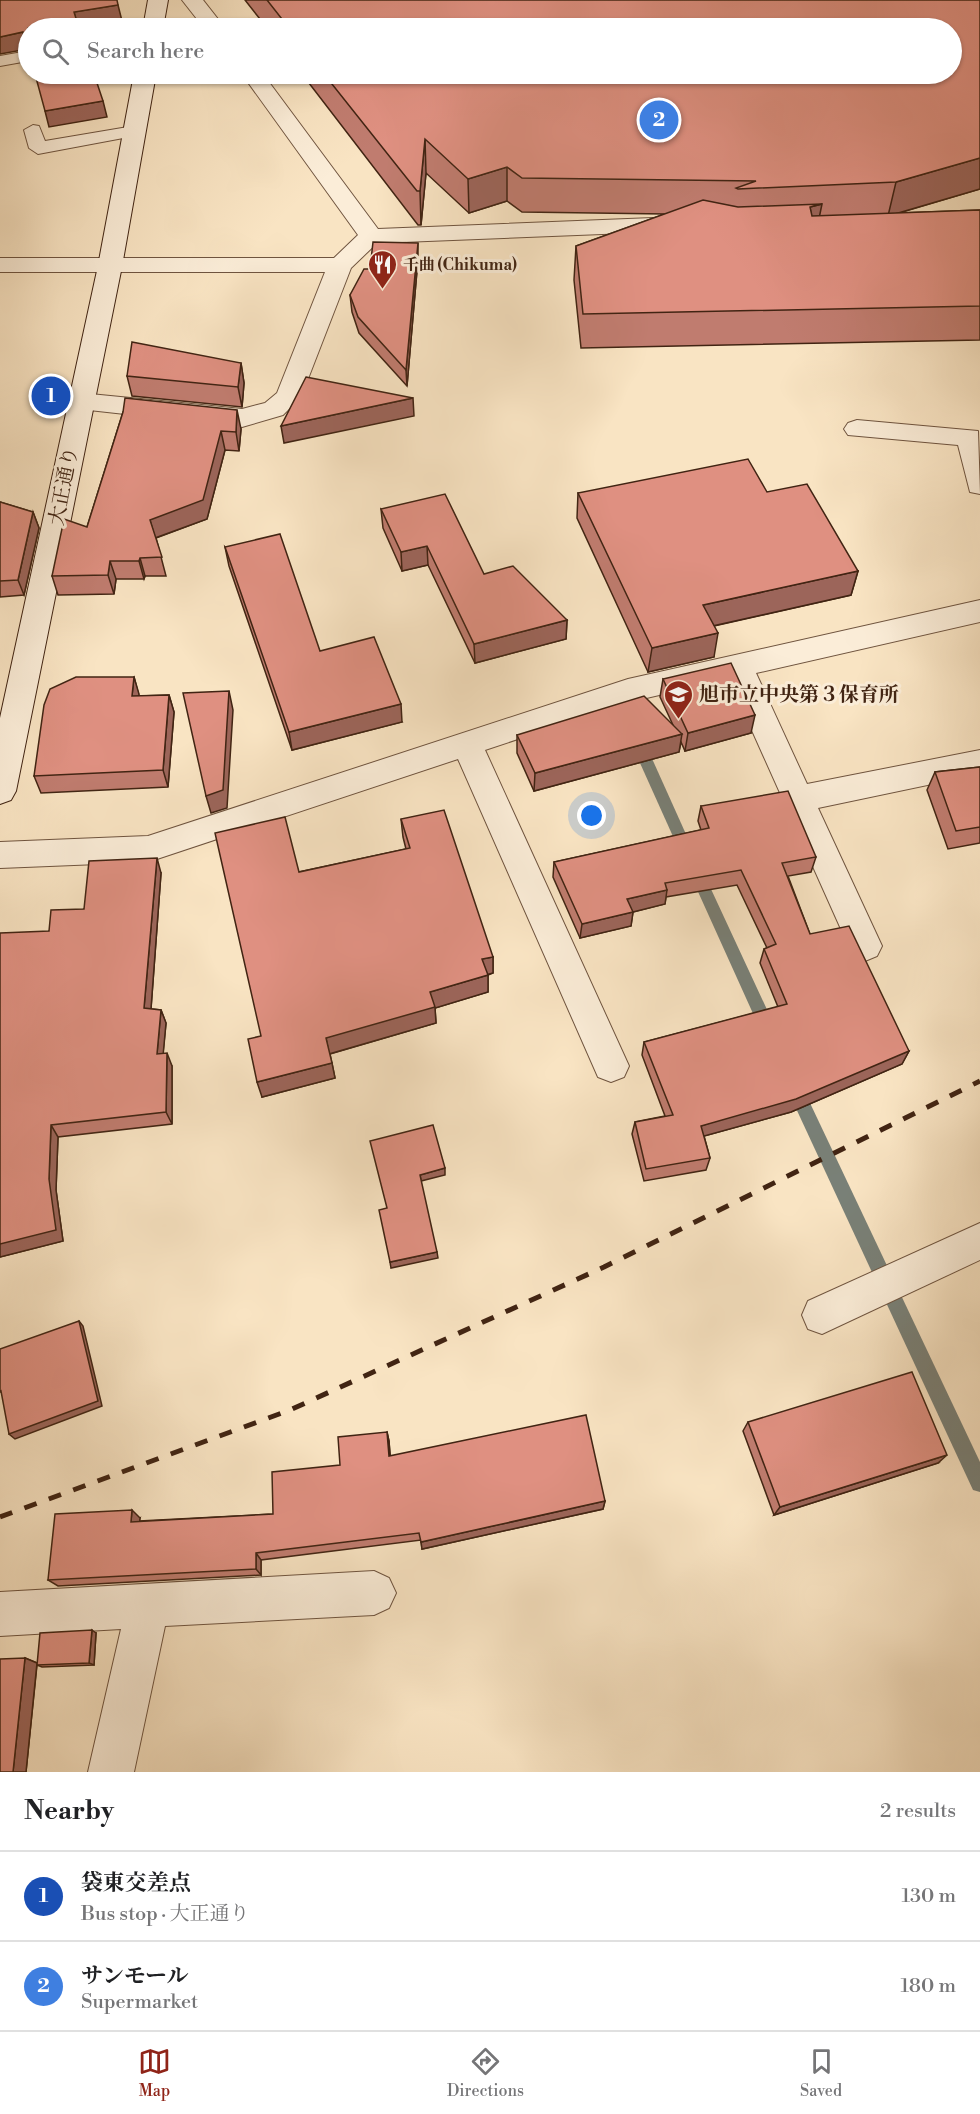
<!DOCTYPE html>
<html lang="en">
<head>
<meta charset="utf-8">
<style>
	body { margin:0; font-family:"Libre Bodoni","Noto Serif JP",serif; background:#f2f2f2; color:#202124 }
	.you { position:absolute; left:592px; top:816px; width:21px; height:21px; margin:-15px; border:4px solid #fff; border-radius:50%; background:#1a73e8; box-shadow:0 0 0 9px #1a73e833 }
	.badge { display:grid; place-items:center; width:39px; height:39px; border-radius:50%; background:#8f2418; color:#fff; font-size:20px; font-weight:700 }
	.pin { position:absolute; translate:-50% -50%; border:3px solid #fff; box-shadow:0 2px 6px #0006 }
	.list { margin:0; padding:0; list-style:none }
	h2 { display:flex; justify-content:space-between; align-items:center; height:78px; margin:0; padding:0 24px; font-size:26px }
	h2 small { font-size:20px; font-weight:400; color:#757577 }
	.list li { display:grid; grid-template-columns:39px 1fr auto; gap:18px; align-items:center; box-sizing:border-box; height:90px; padding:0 24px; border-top:2px solid #e0e0e0 }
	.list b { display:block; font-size:22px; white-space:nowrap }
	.list p { margin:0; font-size:20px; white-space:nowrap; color:#757577 }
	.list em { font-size:20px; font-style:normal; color:#757577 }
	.icon { flex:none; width:33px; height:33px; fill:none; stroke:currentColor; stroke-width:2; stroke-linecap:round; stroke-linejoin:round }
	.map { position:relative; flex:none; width:980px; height:1772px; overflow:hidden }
	.search { position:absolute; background:#fff; box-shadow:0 2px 4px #0004; left:18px; right:18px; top:18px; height:66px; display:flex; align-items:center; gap:15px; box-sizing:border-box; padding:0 21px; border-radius:33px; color:#757577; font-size:22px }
	.sheet { height:258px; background:#fff }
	nav { display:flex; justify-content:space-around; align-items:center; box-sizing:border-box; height:84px; border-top:2px solid #e0e0e0; background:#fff; font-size:16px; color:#757577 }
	nav a { display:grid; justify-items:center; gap:3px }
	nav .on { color:#8f2418 }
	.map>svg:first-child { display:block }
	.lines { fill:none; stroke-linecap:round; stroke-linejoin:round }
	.stream { fill:#798077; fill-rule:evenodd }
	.lane-casing { stroke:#6f543f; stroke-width:2 }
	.street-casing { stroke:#6f543f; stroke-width:2 }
	.secondary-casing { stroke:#412413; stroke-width:2 }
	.lane { fill:#fbedd8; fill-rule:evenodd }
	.street { fill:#fbedd8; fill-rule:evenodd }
	.secondary { fill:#fbedd8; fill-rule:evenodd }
	.rail { stroke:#412413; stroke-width:5; stroke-dasharray:13 13; stroke-linecap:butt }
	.wall { fill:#c07c6f; stroke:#412413; stroke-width:1.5 }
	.shaded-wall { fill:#9c655a; stroke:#412413; stroke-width:1.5 }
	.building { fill:#df9081; stroke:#412413; stroke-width:1.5 }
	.labels { text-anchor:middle; stroke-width:6; stroke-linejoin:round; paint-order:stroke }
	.far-poi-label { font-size:16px; font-weight:bold; fill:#412413; stroke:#fbedd8; text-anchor:start }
	.street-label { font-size:20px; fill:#412413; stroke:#fbedd8 }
	.poi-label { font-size:20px; font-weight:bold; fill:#412413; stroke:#fbedd8; text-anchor:start }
</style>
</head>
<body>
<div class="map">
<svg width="980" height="1772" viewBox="0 0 980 1772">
	<rect width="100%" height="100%" fill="#f9e4c3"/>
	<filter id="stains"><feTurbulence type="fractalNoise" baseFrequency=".00333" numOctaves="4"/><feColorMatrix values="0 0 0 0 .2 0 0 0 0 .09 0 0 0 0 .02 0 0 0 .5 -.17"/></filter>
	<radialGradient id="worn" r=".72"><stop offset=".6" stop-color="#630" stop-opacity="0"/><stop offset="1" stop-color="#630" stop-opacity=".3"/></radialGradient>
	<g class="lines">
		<g class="stream">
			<polygon points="638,737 645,743 694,852 692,856 682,856 680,852 631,743"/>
			<polygon points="697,868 702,870 704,874 776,1029 774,1034 768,1036 762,1034 760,1029 690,874 692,870"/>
			<polygon points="795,1082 801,1084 980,1462 980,1492 973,1490 787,1089 789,1084"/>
		</g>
		<defs>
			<g id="lane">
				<polygon points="28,51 28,61 0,66 0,56"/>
				<polygon points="33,125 39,126 45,141 134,126 143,131 134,136 38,154 29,148 24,130"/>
			</g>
			<g id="street">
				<polygon points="182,0 203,0 225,28 204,28"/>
				<polygon points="242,74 263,74 378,229 678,217 686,219 690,224 686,229 678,231 377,243 351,268 301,397 283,415 242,427 71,408 67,402 71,396 80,393 242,409 265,403 277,393 325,272 0,272 0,258 334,258 358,235"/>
				<polygon points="857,420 978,431 980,494 970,492 958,445 848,435 844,429 848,423"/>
				<polygon points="980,600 980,622 756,673 807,784 980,750 980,774 818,808 882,946 877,956 865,961 853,956 729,679 629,702 485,750 629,1066 624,1077 611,1082 598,1077 458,759 148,862 0,868 0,842 148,836 628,679"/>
				<polygon points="980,1223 980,1260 822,1334 808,1329 802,1315 808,1301"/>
				<polygon points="374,1571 389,1578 396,1593 389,1608 374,1615 165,1626 134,1772 88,1772 121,1629 0,1636 0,1592"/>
			</g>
			<g id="secondary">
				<polygon points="148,0 168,0 163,28 143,28"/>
				<polygon points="134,74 156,74 122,266 16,791 11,800 0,804 0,718 98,266"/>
			</g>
		</defs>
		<use href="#lane" class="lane-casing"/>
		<use href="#street" class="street-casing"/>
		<use href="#secondary" class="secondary-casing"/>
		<use href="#lane" class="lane"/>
		<use href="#street" class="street"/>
		<use href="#secondary" class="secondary"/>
		<polyline class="rail" points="0,1517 290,1410 604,1267 980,1081"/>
	</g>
	<g class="wall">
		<polygon points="245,0 980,0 980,189 899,213 980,210 980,340 581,348 574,280 576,246 665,214 522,212 507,201 469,213 426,173 421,225 418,225 302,74 951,74 951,28 267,28"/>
		<polygon points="418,259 407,386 359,333 352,312 350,295 370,269"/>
		<polygon points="241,363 244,383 242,407 132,396 127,376"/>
		<polygon points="123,412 241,429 239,451 225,450 207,519 156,538 166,576 145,576 144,579 116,579 114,594 58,595 52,576 87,527"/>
		<polygon points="767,492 858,571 851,595 714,626 714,657 648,672 577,518 578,493"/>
		<polygon points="0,502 33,512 39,528 24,595 0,597"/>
		<polygon points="381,509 484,574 567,620 566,639 475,663 428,565 402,571 383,528"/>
		<polygon points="225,547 320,651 402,722 292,750 229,566"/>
		<polygon points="134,677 139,696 169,695 174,712 168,787 41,793 34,776"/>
		<polygon points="663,679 751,733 685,751 681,742 679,752 534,791 517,753 517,735 673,725 660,697"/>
		<polygon points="980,767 980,843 948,849 927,790 935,772"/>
		<polygon points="701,806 816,857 811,872 788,876 810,934 909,1051 902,1064 791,1112 704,1136 710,1158 706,1170 644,1181 632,1134 635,1122 665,1116 642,1055 644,1042 778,1007 760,963 764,949 767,948 737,885 666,897 665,904 633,912 631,926 580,938 553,877 554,862 701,830 698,821"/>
		<polygon points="401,819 493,957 493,973 488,975 488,992 435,1008 436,1023 330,1054 335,1078 262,1097 261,1036 299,872 406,849 403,837"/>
		<polygon points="161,873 151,1009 161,1010 166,1023 163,1053 172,1066 172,1124 58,1137 56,1190 63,1241 0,1257 49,931 84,909"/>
		<polygon points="748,1422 938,1463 774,1515 743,1431"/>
		<polygon points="387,1432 389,1441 390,1456 605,1501 603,1509 422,1549 421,1540 261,1560 261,1575 58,1586 48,1580 140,1518 139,1521 273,1514"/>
		<polygon points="96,1633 94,1665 42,1667 37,1665 26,1772 25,1658 37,1663"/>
	</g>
	<g class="shaded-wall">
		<polygon points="118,5 122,21 78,28 74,12"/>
		<polygon points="23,32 28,49 0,54 0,37"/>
		<polygon points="103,101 107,117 49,127 45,111"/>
		<polygon points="425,139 426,173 421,225 420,191"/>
		<polygon points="980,158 980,189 888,216 896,182"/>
		<polygon points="507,167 507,201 469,213 468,179"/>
		<polygon points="822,204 815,238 810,207"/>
		<polygon points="418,243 418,259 407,386 406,370"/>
		<polygon points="241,363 244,383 242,407 238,387"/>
		<polygon points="413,398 414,416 284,443 281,426"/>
		<polygon points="237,410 241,429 239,451 236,432"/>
		<polygon points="221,431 225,450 207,519 155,538 150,520"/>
		<polygon points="33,512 39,528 24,595 18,580"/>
		<polygon points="427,546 428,565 402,571 401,552"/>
		<polygon points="140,558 145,576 144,579 139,561"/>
		<polygon points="110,561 116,579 114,594 108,575"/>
		<polygon points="858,571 851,595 699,629 703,605"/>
		<polygon points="567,620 566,639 475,663 474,644"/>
		<polygon points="718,633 714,657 648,672 652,648"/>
		<polygon points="134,677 139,694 137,713 132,696"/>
		<polygon points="229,691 233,710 227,808 211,813 206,796"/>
		<polygon points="169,695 174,712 168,787 163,770"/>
		<polygon points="401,704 402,722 292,750 289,732"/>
		<polygon points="755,715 751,733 685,751 688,733"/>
		<polygon points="682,734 679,752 534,791 535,773"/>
		<polygon points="157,858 161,873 150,1022 144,1008"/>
		<polygon points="667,890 665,904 625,914 627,899"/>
		<polygon points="633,912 631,926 580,938 582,924"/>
		<polygon points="493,957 493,973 482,976 482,959"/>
		<polygon points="488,975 488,992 435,1008 436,1023 329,1054 326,1038 430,992"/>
		<polygon points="161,1010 166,1023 162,1067 157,1054"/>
		<polygon points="909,1051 902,1064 791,1112 697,1138 701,1126"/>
		<polygon points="167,1053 172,1066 172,1124 166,1112"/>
		<polygon points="332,1063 335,1078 262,1097 257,1082"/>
		<polygon points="51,1125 58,1137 56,1190 63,1241 0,1257 0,1244 49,1179"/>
		<polygon points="445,1168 445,1175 421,1181 420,1175"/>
		<polygon points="437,1252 438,1258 391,1268 390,1262"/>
		<polygon points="79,1321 83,1326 102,1406 15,1439 9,1434"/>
		<polygon points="387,1432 389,1441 391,1465 389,1456"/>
		<polygon points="947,1455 938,1463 774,1515 780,1507"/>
		<polygon points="605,1501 603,1509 422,1549 421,1542"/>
		<polygon points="132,1510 140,1518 139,1529 131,1522"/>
		<polygon points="256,1553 261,1560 261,1575 256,1569"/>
		<polygon points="92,1630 96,1633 94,1665 89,1663"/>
		<polygon points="25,1658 37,1663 26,1772 13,1772"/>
	</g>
	<g class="building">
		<polygon points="0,0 117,0 118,5 74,12 79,28 28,28 28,51 23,32 0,37"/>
		<polygon points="267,0 980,0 980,158 896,182 738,189 736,188 756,181 522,178 507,167 468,179 425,139 420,191 417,191 324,74 951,74 951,28 289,28"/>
		<polygon points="35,74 94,74 103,101 45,111"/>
		<polygon points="703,200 738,207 822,204 810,207 812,216 980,210 980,306 583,314 576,246"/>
		<polygon points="373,242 418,243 406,370 358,317 350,295 364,269 370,269"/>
		<polygon points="132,342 241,363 238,387 127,376"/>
		<polygon points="306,377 413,398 281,426"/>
		<polygon points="125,398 237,410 236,432 221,431 203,500 150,520 162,557 140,558 139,561 110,561 108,575 52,576 64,519 87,527 123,412"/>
		<polygon points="748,459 767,492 807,484 858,571 703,605 718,633 652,648 578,493"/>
		<polygon points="445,494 484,574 513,566 567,620 474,644 427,546 401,552 381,509"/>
		<polygon points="0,502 33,512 18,580 0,581"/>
		<polygon points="280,534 320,651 374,637 401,704 289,732 225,547"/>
		<polygon points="731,663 755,715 688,733 663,679"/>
		<polygon points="76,677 134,677 132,696 169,695 163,770 34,776 44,705 50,689"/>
		<polygon points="229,691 223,790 206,796 183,693"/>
		<polygon points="644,696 682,734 535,773 517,735"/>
		<polygon points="980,767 980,827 956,831 935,772"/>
		<polygon points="788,791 816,857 782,863 810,934 849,926 909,1051 796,1099 701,1126 710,1158 646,1169 635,1122 673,1115 644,1042 787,1004 764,949 776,944 741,870 665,883 667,890 627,899 633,912 582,924 554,862 709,828 701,806"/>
		<polygon points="444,810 493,957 482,959 488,975 430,992 435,1007 326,1038 332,1063 257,1082 248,1039 261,1036 215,833 285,817 299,872 410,848 401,819"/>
		<polygon points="157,858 144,1008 161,1010 157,1054 167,1053 166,1112 51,1125 49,1179 56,1230 0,1244 0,933 49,931 51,910 84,909 89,861"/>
		<polygon points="433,1125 445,1168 420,1175 437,1252 390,1262 379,1210 387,1208 370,1141"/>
		<polygon points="79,1321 98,1401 9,1434 1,1391 0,1392 0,1349"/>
		<polygon points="912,1372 947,1455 780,1507 748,1422"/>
		<polygon points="586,1415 605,1501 421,1542 419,1533 256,1553 256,1569 48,1580 55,1514 132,1510 131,1522 273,1514 272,1472 340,1465 338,1437 387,1432 389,1456"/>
		<polygon points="92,1630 89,1663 37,1665 40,1633"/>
		<polygon points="25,1658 13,1772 0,1772 0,1659"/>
	</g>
	<defs>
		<symbol id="restaurant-pin" viewBox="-11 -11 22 30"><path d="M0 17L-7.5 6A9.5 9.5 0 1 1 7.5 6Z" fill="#8f2418" stroke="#fbedd8"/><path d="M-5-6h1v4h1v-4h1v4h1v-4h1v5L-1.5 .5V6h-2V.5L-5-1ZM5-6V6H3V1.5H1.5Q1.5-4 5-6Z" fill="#fff"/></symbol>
		<symbol id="school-pin" viewBox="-11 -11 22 30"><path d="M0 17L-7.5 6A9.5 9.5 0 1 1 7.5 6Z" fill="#8f2418" stroke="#fbedd8"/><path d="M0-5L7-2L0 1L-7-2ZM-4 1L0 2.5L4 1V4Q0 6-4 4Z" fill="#fff"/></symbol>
	</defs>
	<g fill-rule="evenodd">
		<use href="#restaurant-pin" x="366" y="248" width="33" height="45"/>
		<use href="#school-pin" x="662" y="678" width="33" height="45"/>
	</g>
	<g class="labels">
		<g class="far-poi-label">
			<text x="403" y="270">千曲 (Chikuma)</text>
		</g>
		<g class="street-label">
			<text transform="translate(63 486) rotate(-79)" y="7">大正通り</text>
		</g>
		<g class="poi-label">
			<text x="699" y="701">旭市立中央第３保育所</text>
		</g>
	</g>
	<rect width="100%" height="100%" filter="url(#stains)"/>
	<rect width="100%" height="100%" fill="url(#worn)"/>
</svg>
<div class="you"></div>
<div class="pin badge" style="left:51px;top:396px;background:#1a4fb4">1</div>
<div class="pin badge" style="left:659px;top:120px;background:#3f7fe0">2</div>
<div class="search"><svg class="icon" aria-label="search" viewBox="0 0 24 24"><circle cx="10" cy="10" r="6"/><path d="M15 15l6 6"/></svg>Search here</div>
</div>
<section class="sheet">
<h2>Nearby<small>2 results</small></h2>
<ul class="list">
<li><span class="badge" style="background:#1a4fb4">1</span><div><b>袋東交差点</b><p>Bus stop · 大正通り</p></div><em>130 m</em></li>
<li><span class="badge" style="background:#3f7fe0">2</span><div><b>サンモール</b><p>Supermarket</p></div><em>180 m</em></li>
</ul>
</section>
<nav>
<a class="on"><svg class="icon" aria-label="map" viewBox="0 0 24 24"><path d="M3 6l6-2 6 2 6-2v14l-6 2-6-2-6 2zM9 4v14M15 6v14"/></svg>Map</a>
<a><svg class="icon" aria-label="directions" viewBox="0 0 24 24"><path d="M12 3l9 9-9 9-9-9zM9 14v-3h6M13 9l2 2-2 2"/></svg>Directions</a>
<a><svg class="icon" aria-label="saved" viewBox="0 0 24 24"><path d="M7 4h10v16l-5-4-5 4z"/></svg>Saved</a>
</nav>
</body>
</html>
